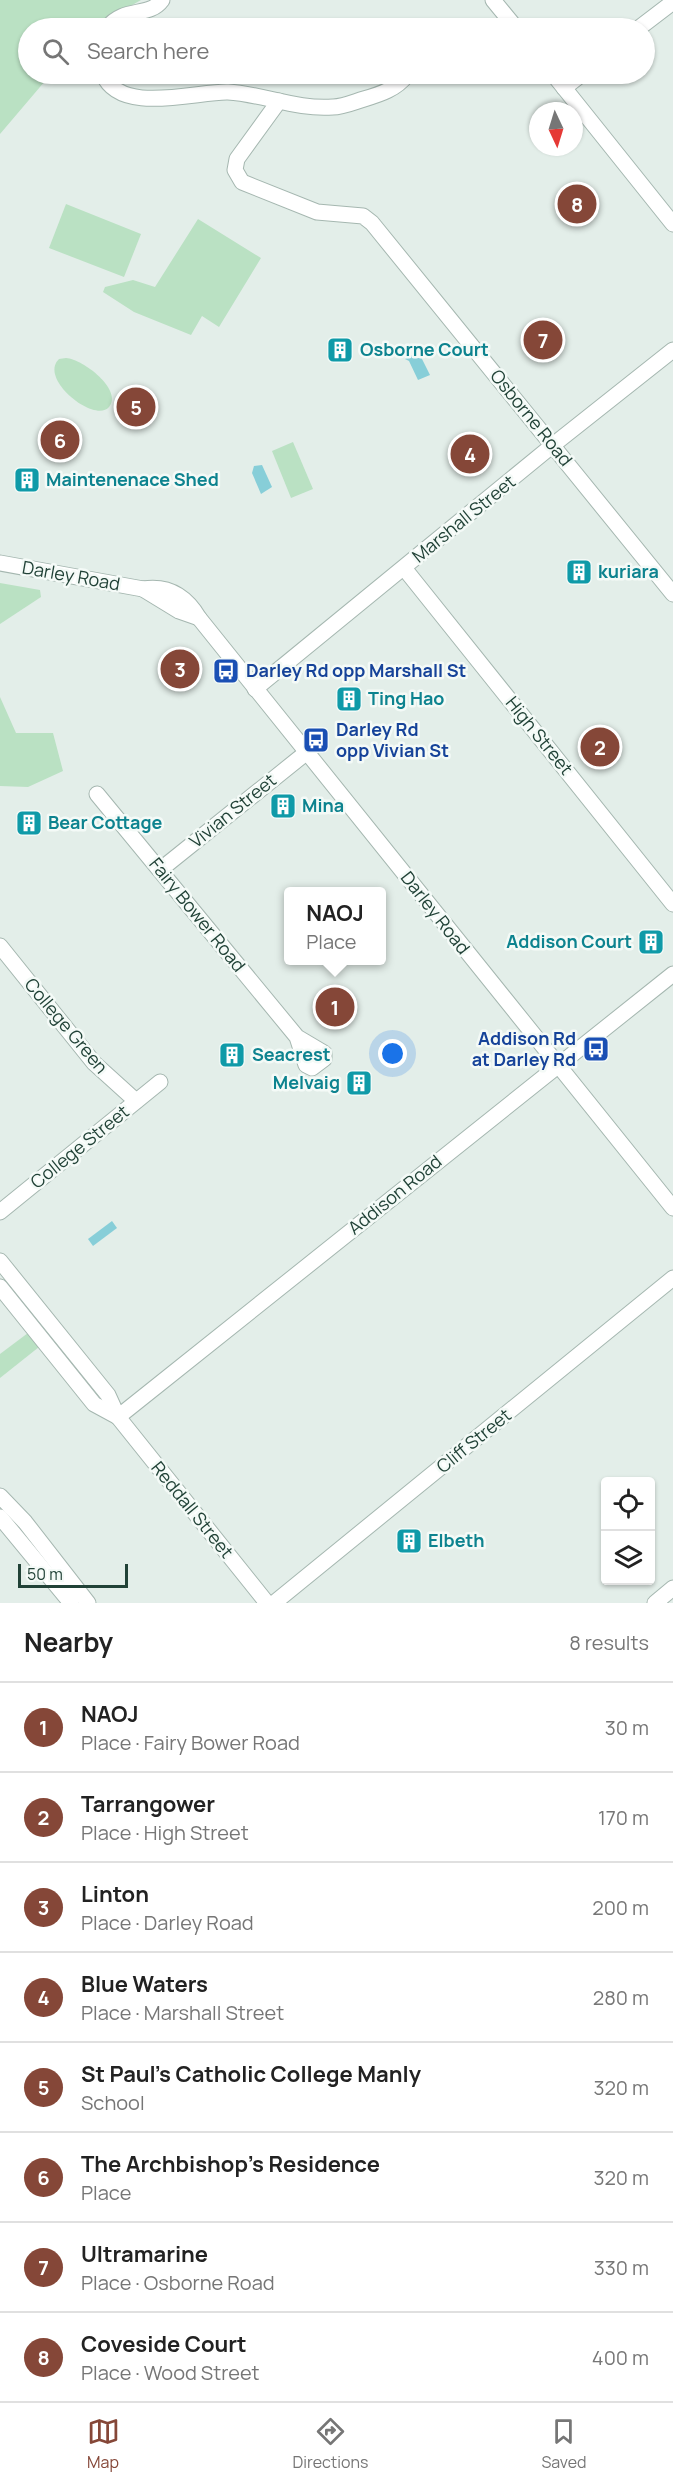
<!DOCTYPE html>
<html lang="en">
<head>
<meta charset="utf-8">
<style>
	body { margin:0; font-family:Manrope,sans-serif; background:#f2f2f2; color:#222 }
	.controls { position:absolute; right:18px; bottom:18px; display:grid; overflow:hidden; border-radius:6px; box-shadow:0 2px 4px #0004 }
	.controls button { width:54px; height:54px; display:grid; place-items:center; padding:0; border:0; border-bottom:2px solid #e0e0e0; background:#fff; color:#222; font:30px sans-serif }
	.compass { position:absolute; left:529px; top:102px; width:54px; height:54px; border-radius:50%; background:#fff; box-shadow:0 2px 4px #0004; rotate:176deg }
	.scale { position:absolute; left:18px; bottom:15px; width:110px; box-sizing:border-box; padding-left:6px; border:3px solid #214237; border-top:0; font-size:16px; line-height:21px; white-space:nowrap; color:#214237; -webkit-text-stroke:4px #f4faf7; paint-order:stroke }
	.you { position:absolute; left:393px; top:1054px; width:21px; height:21px; margin:-15px; border:4px solid #fff; border-radius:50%; background:#1a73e8; box-shadow:0 0 0 9px #1a73e833 }
	.badge { display:grid; place-items:center; width:39px; height:39px; border-radius:50%; background:#854738; color:#fff; font-size:20px; font-weight:700 }
	.pin { position:absolute; translate:-50% -50%; border:3px solid #fff; box-shadow:0 2px 6px #0006 }
	.popup { position:absolute; left:284px; top:887px; width:102px; height:78px; box-sizing:border-box; display:grid; place-content:center; border-radius:6px; background:#fff; filter:drop-shadow(0 2px 4px #0005); font-size:20px; white-space:nowrap; color:#767676 }
	.popup b { font-size:22px; color:#222 }
	.popup::after { content:''; position:absolute; left:50%; top:100%; margin-left:-12px; border:12px solid transparent; border-top-color:#fff }
	.list { margin:0; padding:0; list-style:none }
	h2 { display:flex; justify-content:space-between; align-items:center; height:78px; margin:0; padding:0 24px; font-size:26px }
	h2 small { font-size:20px; font-weight:400; color:#767676 }
	.list li { display:grid; grid-template-columns:39px 1fr auto; gap:18px; align-items:center; box-sizing:border-box; height:90px; padding:0 24px; border-top:2px solid #e0e0e0 }
	.list b { display:block; font-size:22px; white-space:nowrap }
	.list p { margin:0; font-size:20px; white-space:nowrap; color:#767676 }
	.list em { font-size:20px; font-style:normal; color:#767676 }
	.icon { flex:none; width:33px; height:33px; fill:none; stroke:currentColor; stroke-width:2; stroke-linecap:round; stroke-linejoin:round }
	.map { position:relative; flex:none; width:673px; height:1603px; overflow:hidden }
	.search { position:absolute; background:#fff; box-shadow:0 2px 4px #0004; left:18px; right:18px; top:18px; height:66px; display:flex; align-items:center; gap:15px; box-sizing:border-box; padding:0 21px; border-radius:33px; color:#767676; font-size:22px }
	.sheet { height:798px; background:#fff }
	nav { display:flex; justify-content:space-around; align-items:center; box-sizing:border-box; height:84px; border-top:2px solid #e0e0e0; background:#fff; font-size:16px; color:#767676 }
	nav a { display:grid; justify-items:center; gap:3px }
	nav .on { color:#854738 }
	.map>svg:first-child { display:block }
	.green { fill:#bae1c3 }
	.water { fill:#87ced8 }
	.lines { fill:none; stroke-linecap:round; stroke-linejoin:round }
	.minor-casing { stroke:#a5b7b0; stroke-width:17 }
	.minor { stroke:#fff; stroke-width:15 }
	.labels { text-anchor:middle; stroke-width:5; stroke-linejoin:round; paint-order:stroke }
	.culture-label { font-size:18px; font-weight:bold; fill:#0d838f; stroke:#f4faf7; text-anchor:start }
	.street-label { font-size:18px; fill:#214237; stroke:#f4faf7 }
	.transit-label { font-size:18px; font-weight:bold; fill:#164399; stroke:#f4faf7; text-anchor:start }
</style>
</head>
<body>
<div class="map">
<svg width="673" height="1603" viewBox="0 0 673 1603">
	<rect width="100%" height="100%" fill="#e3eee9"/>
	<g class="green">
		<polygon points="0,0 141,0 92,28 28,28 28,74 51,74 0,134"/>
		<polygon points="66,204 141,234 124,277 49,248"/>
		<polygon points="198,219 261,258 219,327 202,316 191,335 134,312 103,292 105,287 133,280 155,287"/>
		<path d="M66,358C83,359 123,390 109,407C95,424 38,379 59,359Z"/>
		<polygon points="293,442 313,489 291,498 272,451"/>
		<polygon points="0,583 40,590 41,597 0,624"/>
		<polygon points="0,697 16,733 53,733 63,771 28,787 0,786"/>
		<polygon points="28,1333 39,1347 0,1378 0,1354"/>
	</g>
	<g class="water">
		<polygon points="418,351 430,375 418,380 409,361 405,359"/>
		<polygon points="262,465 272,487 261,494 252,473 254,466"/>
		<polygon points="112,1221 117,1228 93,1246 88,1239"/>
	</g>
	<g class="lines">
		<defs>
			<g id="minor">
				<polyline points="493,0 516,28"/>
				<path d="M107,28C124,6 149,18 162,0"/>
				<polyline points="639,28 673,2"/>
				<path d="M103,74C120,116 197,91 228,92C263,94 297,110 333,107C343,107 354,102 364,99C381,94 396,89 407,75"/>
				<polyline points="553,74 673,224"/>
				<polyline points="564,88 582,74"/>
				<polyline points="279,101 237,159 235,170 242,182 317,212 363,216 372,223 673,594"/>
				<path d="M0,563L143,589C169,585 186,596 199,618L673,1208"/>
				<polyline points="404,568 673,904"/>
				<polyline points="143,589 179,611 199,618"/>
				<polyline points="255,689 553,445 673,350"/>
				<polyline points="97,794 297,1037 324,1053 324,1059 312,1068 306,1065 297,1037"/>
				<polyline points="160,870 307,752"/>
				<polyline points="0,946 94,1063 136,1101"/>
				<polyline points="0,1212 160,1082"/>
				<polyline points="0,1261 108,1395 118,1417 267,1603"/>
				<polyline points="0,1287 94,1404 118,1417"/>
				<polyline points="118,1417 673,974"/>
				<polyline points="0,1496 25,1522 88,1603"/>
				<polyline points="0,1517 71,1603"/>
				<polyline points="274,1603 673,1278"/>
				<polyline points="655,1603 673,1588"/>
			</g>
		</defs>
		<use href="#minor" class="minor-casing"/>
		<use href="#minor" class="minor"/>
	</g>
	<defs>
		<symbol id="building-square" viewBox="-11 -11 22 22"><rect x="-9" y="-9" width="18" height="18" rx="4" fill="#0f9aa8" stroke="#f4faf7"/><path d="M-4-6H4V6H1V3H-1V6H-4ZM-2.5-4.3h1.7v1.8h-1.7ZM.8-4.3h1.7v1.8H.8ZM-2.5-1h1.7V.8h-1.7ZM.8-1h1.7V.8H.8Z" fill="#fff"/></symbol>
		<symbol id="bus-square" viewBox="-11 -11 22 22"><rect x="-9" y="-9" width="18" height="18" rx="4" fill="#1a4fb4" stroke="#f4faf7"/><path d="M-5-6H5V4H4V6H2V4H-2V6H-4V4H-5ZM-3.5-4V0h7V-4ZM-3.5 1.2v1.5H-2V1.2ZM2 1.2v1.5H3.5V1.2Z" fill="#fff"/></symbol>
	</defs>
	<g fill-rule="evenodd">
		<use href="#building-square" x="325" y="335" width="30" height="30"/>
		<use href="#building-square" x="12" y="465" width="30" height="30"/>
		<use href="#building-square" x="564" y="557" width="30" height="30"/>
		<use href="#bus-square" x="211" y="656" width="30" height="30"/>
		<use href="#building-square" x="334" y="684" width="30" height="30"/>
		<use href="#bus-square" x="301" y="725" width="30" height="30"/>
		<use href="#building-square" x="268" y="791" width="30" height="30"/>
		<use href="#building-square" x="14" y="808" width="30" height="30"/>
		<use href="#building-square" x="636" y="927" width="30" height="30"/>
		<use href="#bus-square" x="581" y="1034" width="30" height="30"/>
		<use href="#building-square" x="217" y="1040" width="30" height="30"/>
		<use href="#building-square" x="344" y="1068" width="30" height="30"/>
		<use href="#building-square" x="394" y="1526" width="30" height="30"/>
	</g>
	<g class="labels">
		<g class="culture-label">
			<text x="360" y="356">Osborne Court</text>
			<text x="46" y="486">Maintenenace Shed</text>
			<text x="598" y="578">kuriara</text>
			<text x="368" y="705">Ting Hao</text>
			<text x="302" y="812">Mina</text>
			<text x="48" y="829">Bear Cottage</text>
			<text x="632" y="948" text-anchor="end">Addison Court</text>
			<text x="252" y="1061">Seacrest</text>
			<text x="340" y="1089" text-anchor="end">Melvaig</text>
			<text x="428" y="1547">Elbeth</text>
		</g>
		<g class="street-label">
			<text transform="translate(531 418) rotate(51)" y="6">Osborne Road</text>
			<text transform="translate(464 519) rotate(-39)" y="6">Marshall Street</text>
			<text transform="translate(71 576) rotate(10)" y="6">Darley Road</text>
			<text transform="translate(539 736) rotate(51)" y="6">High Street</text>
			<text transform="translate(233 811) rotate(-39)" y="6">Vivian Street</text>
			<text transform="translate(435 913) rotate(52)" y="6">Darley Road</text>
			<text transform="translate(197 915) rotate(51)" y="6">Fairy Bower Road</text>
			<text transform="translate(66 1026) rotate(50)" y="6">College Green</text>
			<text transform="translate(80 1147) rotate(-39)" y="6">College Street</text>
			<text transform="translate(395 1195) rotate(-39)" y="6">Addison Road</text>
			<text transform="translate(474 1441) rotate(-39)" y="6">Cliff Street</text>
			<text transform="translate(192 1510) rotate(51)" y="6">Reddall Street</text>
		</g>
		<g class="transit-label">
			<text x="246" y="677">Darley Rd opp Marshall St</text>
			<text x="336" y="736">Darley Rd<tspan x="336" dy="21">opp Vivian St</tspan></text>
			<text x="576" y="1045" text-anchor="end">Addison Rd<tspan x="576" dy="21">at Darley Rd</tspan></text>
		</g>
	</g>
</svg>
<div class="controls">
<button><svg class="icon" aria-label="locate" viewBox="0 0 24 24"><circle cx="12" cy="12" r="6"/><path d="M12 2v4M12 18v4M2 12h4M18 12h4"/></svg></button>
<button><svg class="icon" aria-label="layers" viewBox="0 0 24 24"><path d="M12 4l9 5-9 5-9-5zM3 14l9 5 9-5"/></svg></button>
</div>
<svg class="compass" viewBox="-18 -18 36 36"><path d="M0-13l5 13h-10z" fill="#e53935"/><path d="M0 13l5-13h-10z" fill="#767676"/></svg>
<div class="scale">50 m</div>
<div class="you"></div>
<div class="pin badge" style="left:335px;top:1007px">1</div>
<div class="popup"><b>NAOJ</b>Place</div>
<div class="pin badge" style="left:600px;top:747px">2</div>
<div class="pin badge" style="left:180px;top:669px">3</div>
<div class="pin badge" style="left:470px;top:454px">4</div>
<div class="pin badge" style="left:136px;top:407px">5</div>
<div class="pin badge" style="left:60px;top:440px">6</div>
<div class="pin badge" style="left:543px;top:340px">7</div>
<div class="pin badge" style="left:577px;top:204px">8</div>
<div class="search"><svg class="icon" aria-label="search" viewBox="0 0 24 24"><circle cx="10" cy="10" r="6"/><path d="M15 15l6 6"/></svg>Search here</div>
</div>
<section class="sheet">
<h2>Nearby<small>8 results</small></h2>
<ul class="list">
<li><span class="badge">1</span><div><b>NAOJ</b><p>Place · Fairy Bower Road</p></div><em>30 m</em></li>
<li><span class="badge">2</span><div><b>Tarrangower</b><p>Place · High Street</p></div><em>170 m</em></li>
<li><span class="badge">3</span><div><b>Linton</b><p>Place · Darley Road</p></div><em>200 m</em></li>
<li><span class="badge">4</span><div><b>Blue Waters</b><p>Place · Marshall Street</p></div><em>280 m</em></li>
<li><span class="badge">5</span><div><b>St Paul's Catholic College Manly</b><p>School</p></div><em>320 m</em></li>
<li><span class="badge">6</span><div><b>The Archbishop's Residence</b><p>Place</p></div><em>320 m</em></li>
<li><span class="badge">7</span><div><b>Ultramarine</b><p>Place · Osborne Road</p></div><em>330 m</em></li>
<li><span class="badge">8</span><div><b>Coveside Court</b><p>Place · Wood Street</p></div><em>400 m</em></li>
</ul>
</section>
<nav>
<a class="on"><svg class="icon" aria-label="map" viewBox="0 0 24 24"><path d="M3 6l6-2 6 2 6-2v14l-6 2-6-2-6 2zM9 4v14M15 6v14"/></svg>Map</a>
<a><svg class="icon" aria-label="directions" viewBox="0 0 24 24"><path d="M12 3l9 9-9 9-9-9zM9 14v-3h6M13 9l2 2-2 2"/></svg>Directions</a>
<a><svg class="icon" aria-label="saved" viewBox="0 0 24 24"><path d="M7 4h10v16l-5-4-5 4z"/></svg>Saved</a>
</nav>
</body>
</html>
